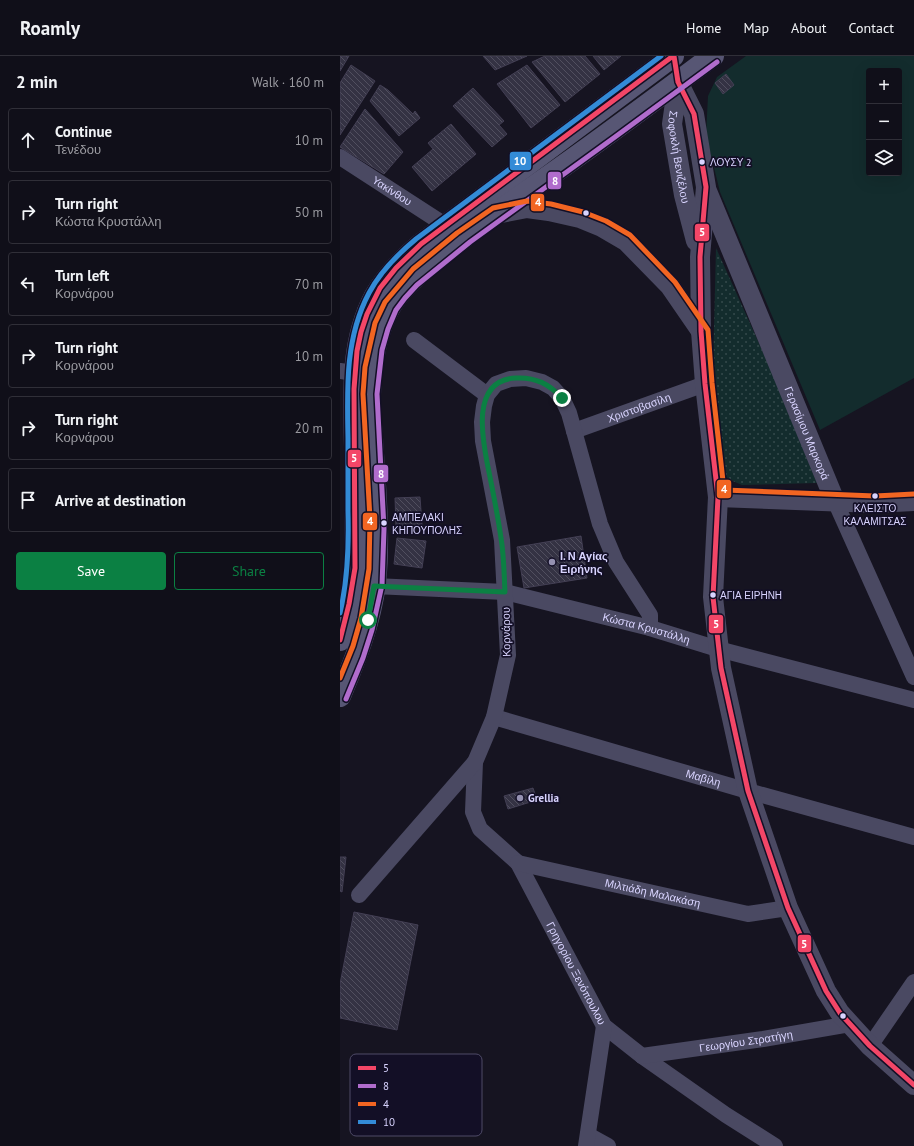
<!DOCTYPE html>
<html lang="en">
<head>
<meta charset="utf-8">
<style>
	body { margin:0; font-family:"PT Sans",sans-serif; background:#1e1d26; color:#f1f3f6 }
	.controls { position:absolute; right:12px; top:12px; display:grid; overflow:hidden; border-radius:4px; box-shadow:0 4px 16px #0002 }
	.controls button { width:36px; height:36px; display:grid; place-items:center; padding:0; border:0; border-bottom:1px solid #302f38; background:#100f19; color:#f1f3f6; font:20px sans-serif }
	.stop { position:absolute; width:12px; height:12px; margin:-9px; border:3px solid #0b8043; border-radius:50%; background:#fff }
	.stop.end { background:#0b8043; border-color:#fff; box-shadow:0 1px 4px #0008 }
	.list { margin:0; padding:0; list-style:none }
	h2 { display:flex; justify-content:space-between; align-items:center; height:52px; margin:0; padding:0 16px; font-size:17px }
	h2 small { font-size:13px; font-weight:400; color:#9c9ca2 }
	.list li { display:grid; grid-template-columns:26px 1fr auto; gap:12px; align-items:center; box-sizing:border-box; height:64px; margin:0 8px 8px; padding:0 8px; border:1px solid #302f38; border-radius:4px }
	.list b { display:block; font-size:15px; white-space:nowrap }
	.list p { margin:0; font-size:13px; white-space:nowrap; color:#9c9ca2 }
	.list em { font-size:13px; font-style:normal; color:#9c9ca2 }
	.actions { display:flex; gap:8px; padding:12px 16px }
	.actions a { flex:1; padding:9px 0; border:1px solid #0b8043; border-radius:4px; text-align:center; font-size:14px; color:#0b8043 }
	.actions .main { background:#0b8043; color:#fff }
	.icon { flex:none; width:22px; height:22px; fill:none; stroke:currentColor; stroke-width:2; stroke-linecap:round; stroke-linejoin:round }
	.map { position:relative; flex:none; width:574px; height:1090px; overflow:hidden }
	header { display:flex; align-items:center; gap:24px; box-sizing:border-box; height:56px; padding:0 20px; background:#100f19; border-bottom:1px solid #302f38 }
	header strong { font-size:19px }
	nav { display:flex; gap:22px; margin-inline-start:auto; font-size:14px }
	main { display:flex }
	aside { flex:1; background:#100f19 }
	.map>svg:first-child { display:block }
	.grass { fill:url(#grass-dots) }
	.garden { fill:#132c2d; fill-rule:evenodd }
	.building { fill:url(#building-back-hatch); stroke:#433f54 }
	.lines { fill:none; stroke-linecap:round; stroke-linejoin:round }
	.minor { stroke:#4a4962; stroke-width:16 }
	.tertiary { stroke:#4a4962; stroke-width:20 }
	.secondary { stroke:#575674; stroke-width:22 }
	.bus-1-casing { stroke:#130f26; stroke-width:8 }
	.bus-2-casing { stroke:#130f26; stroke-width:8 }
	.bus-3-casing { stroke:#130f26; stroke-width:8 }
	.bus-4-casing { stroke:#130f26; stroke-width:8 }
	.bus-1 { stroke:#f34667; stroke-width:5 }
	.bus-2 { stroke:#b06ccc; stroke-width:5 }
	.bus-3 { stroke:#f26522; stroke-width:5 }
	.bus-4 { stroke:#338bd7; stroke-width:5 }
	.route { stroke:#0b8043; stroke-width:5 }
	.bus-dot { fill:#d9d4ff; stroke:#130f26; stroke-width:1.5 }
	.poi-dot { fill:#9591b1; stroke:#130f26; stroke-width:1.5 }
	.labels { text-anchor:middle; stroke-width:3.5; stroke-linejoin:round; paint-order:stroke }
	.bus-label { font-size:10px; fill:#d9d4ff; stroke:#130f26; text-anchor:start }
	.street-label { font-size:11px; fill:#d9d4ff; stroke:#130f26 }
	.poi-label { font-size:11px; font-weight:bold; fill:#d9d4ff; stroke:#130f26; text-anchor:start }
	.key { fill:#130f26; stroke:#4e4a67; stroke-width:1 }
	.key-label { font-size:11px; fill:#d9d4ff }
	.line-badge { stroke:#130f26; stroke-width:1.5 }
	.badge-label { font-size:11px; text-anchor:middle; font-weight:bold; fill:#fff }
</style>
</head>
<body>
<header>
<strong>Roamly</strong>
<nav><a>Home</a><a>Map</a><a>About</a><a>Contact</a></nav>
</header>
<main>
<aside>
<h2>2 min<small>Walk · 160 m</small></h2>
<ul class="list">
<li><svg class="icon" aria-label="ahead" viewBox="0 0 24 24"><path d="M12 20V5M6 11l6-6 6 6"/></svg><div><b>Continue</b><p>Τενέδου</p></div><em>10 m</em></li>
<li><svg class="icon" aria-label="right" viewBox="0 0 24 24"><path d="M7 20v-9h11M14 6l5 5-5 5"/></svg><div><b>Turn right</b><p>Κώστα Κρυστάλλη</p></div><em>50 m</em></li>
<li><svg class="icon" aria-label="left" viewBox="0 0 24 24"><path d="M17 20v-9H6M10 6l-5 5 5 5"/></svg><div><b>Turn left</b><p>Κορνάρου</p></div><em>70 m</em></li>
<li><svg class="icon" aria-label="right" viewBox="0 0 24 24"><path d="M7 20v-9h11M14 6l5 5-5 5"/></svg><div><b>Turn right</b><p>Κορνάρου</p></div><em>10 m</em></li>
<li><svg class="icon" aria-label="right" viewBox="0 0 24 24"><path d="M7 20v-9h11M14 6l5 5-5 5"/></svg><div><b>Turn right</b><p>Κορνάρου</p></div><em>20 m</em></li>
<li><svg class="icon" aria-label="arrive" viewBox="0 0 24 24"><path d="M6 21V4h12l-3 4 3 4H6"/></svg><div><b>Arrive at destination</b></div></li>
</ul>
<div class="actions"><a class="main">Save</a><a>Share</a></div>
</aside>
<div class="map">
<svg width="574" height="1090" viewBox="0 0 574 1090">
	<defs>
		<pattern id="grass-dots" width="8" height="8" patternUnits="userSpaceOnUse"><rect width="8" height="8" fill="#132c2d"/><path d="M2 2h.1M6 6h.1" fill="none" stroke="#354a4c" stroke-width="1.8" stroke-linecap="round"/></pattern>
		<pattern id="building-back-hatch" width="6" height="6" patternUnits="userSpaceOnUse"><rect width="6" height="6" fill="#343243"/><path d="M-1 5l2 2M0 0l6 6M5-1l2 2" fill="none" stroke="#514f5f"/></pattern>
	</defs>
	<rect width="100%" height="100%" fill="#161421"/>
	<polygon class="grass" points="376,192 428,307 477,427 402,429 388,423 380,411 373,316"/>
	<path class="garden" d="M406,0H574V322L480,374L380,136L366,79L368,40L377,21ZM529,15H559V117H529Z"/>
	<g class="building">
		<polygon points="0,0 9,0 0,15"/>
		<polygon points="143,0 187,0 155,14"/>
		<polygon points="205,0 245,0 260,18 225,46 192,6"/>
		<polygon points="253,0 281,0 264,14"/>
		<polygon points="11,9 35,25 0,79 0,27"/>
		<polygon points="187,9 220,49 191,72 157,28"/>
		<polygon points="386,18 394,29 383,38 375,27"/>
		<polygon points="40,29 48,34 73,58 75,55 80,62 59,80 30,45"/>
		<polygon points="133,32 164,65 159,69 167,78 152,91 113,50"/>
		<polygon points="25,53 63,96 44,118 0,91"/>
		<polygon points="111,68 136,98 92,135 72,111 93,93 88,87"/>
		<polygon points="80,441 82,469 56,470 55,442"/>
		<polygon points="241,480 247,522 184,532 177,491"/>
		<polygon points="57,482 86,485 82,512 54,508"/>
		<polygon points="193,732 197,744 168,753 164,740"/>
		<polygon points="0,801 6,801 2,836 0,835"/>
		<polygon points="14,856 78,869 57,974 0,962 0,928"/>
	</g>
	<g class="lines">
		<g class="minor">
			<path id="s1" d="M0,101L105,169"/>
			<polyline points="74,284 147,339"/>
			<polyline points="0,315 14,317 26,314"/>
			<path id="s2" d="M234,375L365,328"/>
			<polyline points="495,445 574,621"/>
			<path id="s3" d="M25,536L34,530L165,536L310,572L378,593L574,644"/>
			<path id="s4" d="M154,661L408,735L574,781"/>
			<path id="s5" d="M135,706L133,756L140,773L178,807L264,970L302,1000L386,1059L435,1090"/>
			<path id="s6" d="M178,807L408,858L448,852"/>
			<polyline points="19,839 135,706 154,661 168,599 162,484 143,385 142,366 144,350 147,339 156,328 170,323 186,322 202,326 213,332 222,342 229,357 260,468 276,506 310,559 310,572"/>
			<polyline points="530,990 574,926"/>
			<path id="s7" d="M302,1000L423,983L510,968"/>
			<polyline points="248,1079 268,1090"/>
			<polyline points="246,1090 264,970"/>
		</g>
		<g class="tertiary">
			<polyline points="338,26 354,58 366,131 360,201 361,275 365,328 378,441 373,541 381,612 408,735 448,852 486,935 500,957 530,990 574,1029"/>
			<path id="s8" d="M338,26L332,68L344,139L356,185"/>
			<path id="s9" d="M367,135L495,445"/>
			<polyline points="156,158 187,152 209,155 240,162 262,171 286,185 330,230 361,275"/>
			<polyline points="378,441 535,447 574,445"/>
		</g>
		<g class="secondary">
			<path d="M0,584C7,560 13,536 15,512C16,472 15,431 15,391C14,340 10,287 35,240C47,219 63,203 81,188L333,0"/>
			<path d="M0,640C15,604 30,568 35,528C40,480 35,431 32,382C31,367 29,352 30,338C31,309 36,276 50,251C61,232 81,215 98,202C134,172 172,146 209,120C265,81 319,40 373,0"/>
		</g>
		<defs>
			<g id="bus-1">
				<polyline points="334,0 338,26 354,58 366,131 360,201 361,275 365,328 378,441 373,541 381,612 408,735 448,852 486,935 500,957 530,990 574,1029"/>
				<polyline points="0,584 9,548 15,512 14,333 17,295 21,276 27,258 40,232 56,212 81,188 333,0"/>
			</g>
			<polyline id="bus-2" points="6,643 23,602 32,574 42,529 44,473 37,338 42,294 48,273 56,254 65,242 77,229 130,186 275,81 377,6"/>
			<polyline id="bus-3" points="0,622 13,590 21,562 29,513 30,463 23,338 25,311 35,267 45,246 73,213 117,177 153,152 187,145 211,148 243,156 266,165 290,179 335,226 368,274 372,327 384,434 535,440 574,438"/>
			<path id="bus-4" d="M0,557C8,523 9,490 8,455C8,431 8,406 8,382C7,333 5,282 29,237C40,216 58,198 76,183L321,0"/>
		</defs>
		<use href="#bus-1" class="bus-1-casing"/>
		<use href="#bus-2" class="bus-2-casing"/>
		<use href="#bus-3" class="bus-3-casing"/>
		<use href="#bus-4" class="bus-4-casing"/>
		<use href="#bus-1" class="bus-1"/>
		<use href="#bus-2" class="bus-2"/>
		<use href="#bus-3" class="bus-3"/>
		<use href="#bus-4" class="bus-4"/>
	</g>
	<g class="lines">
		<path class="route" d="M28,564L34,530L165,536C164,518 164,499 161,482C158,461 154,441 150,421C144,391 127,324 176,322C196,321 209,328 222,342"/>
	</g>
	<g class="bus-dot">
		<circle cx="362" cy="106" r="3.5"/>
		<circle cx="246" cy="157" r="3.5"/>
		<circle cx="535" cy="440" r="3.5"/>
		<circle cx="44" cy="467" r="3.5"/>
		<circle cx="373" cy="539" r="3.5"/>
		<circle cx="503" cy="960" r="3.5"/>
	</g>
	<g class="poi-dot">
		<circle cx="212" cy="506" r="4"/>
		<circle cx="180" cy="742" r="4"/>
	</g>
	<g class="labels">
		<g class="bus-label">
			<text x="370" y="110">ΛΟΥΣΥ 2</text>
			<text x="535" y="456" text-anchor="middle">ΚΛΕΙΣΤΟ<tspan x="535" dy="13">ΚΑΛΑΜΙΤΣΑΣ</tspan></text>
			<text x="52" y="465">ΑΜΠΕΛΑΚΙ<tspan x="52" dy="13">ΚΗΠΟΥΠΟΛΗΣ</tspan></text>
			<text x="380" y="543">ΑΓΙΑ ΕΙΡΗΝΗ</text>
		</g>
		<g class="street-label">
			<text dy="4" stroke="none"><textPath href="#s8" startOffset="76">Σοφοκλή Βενιζέλου</textPath></text>
			<text dy="4" stroke="none"><textPath href="#s1" startOffset="62">Υακίνθου</textPath></text>
			<text dy="4" stroke="none"><textPath href="#s2" startOffset="69">Χριστοβασίλη</textPath></text>
			<text dy="4" stroke="none"><textPath href="#s9" startOffset="262">Γερασίμου Μαρκορά</textPath></text>
			<text dy="4" stroke="none"><textPath href="#s3" startOffset="288">Κώστα Κρυστάλλη</textPath></text>
			<text transform="translate(166 576) rotate(-91)" y="4">Κορνάρου</text>
			<text dy="4" stroke="none"><textPath href="#s4" startOffset="218">Μαβίλη</textPath></text>
			<text dy="4" stroke="none"><textPath href="#s6" startOffset="138">Μιλτιάδη Μαλακάση</textPath></text>
			<text dy="4" stroke="none"><textPath href="#s5" startOffset="244">Γρηγορίου Ξενόπουλου</textPath></text>
			<text dy="4" stroke="none"><textPath href="#s7" startOffset="105">Γεωργίου Στρατήγη</textPath></text>
		</g>
		<g class="poi-label">
			<text x="220" y="504">Ι. Ν Αγίας<tspan x="220" dy="13">Ειρήνης</tspan></text>
			<text x="188" y="746">Grellia</text>
		</g>
	</g>
	<rect x="10" y="998" width="132" height="82" rx="6" class="key"/>
	<rect x="18" y="1010" width="18" height="4" fill="#f34667"/>
	<rect x="18" y="1028" width="18" height="4" fill="#b06ccc"/>
	<rect x="18" y="1046" width="18" height="4" fill="#f26522"/>
	<rect x="18" y="1064" width="18" height="4" fill="#338bd7"/>
	<g class="key-label">
		<text x="43" y="1016">5</text>
		<text x="43" y="1034">8</text>
		<text x="43" y="1052">4</text>
		<text x="43" y="1070">10</text>
	</g>
	<g class="line-badge">
		<rect x="169" y="95" width="23" height="20" rx="4" fill="#338bd7"/>
		<rect x="207" y="115" width="15" height="19" rx="4" fill="#b06ccc"/>
		<rect x="190" y="137" width="15" height="19" rx="4" fill="#f26522"/>
		<rect x="354" y="167" width="16" height="19" rx="4" fill="#f34667"/>
		<rect x="7" y="393" width="15" height="19" rx="4" fill="#f34667"/>
		<rect x="33" y="408" width="16" height="19" rx="4" fill="#b06ccc"/>
		<rect x="376" y="423" width="16" height="20" rx="4" fill="#f26522"/>
		<rect x="22" y="456" width="16" height="19" rx="4" fill="#f26522"/>
		<rect x="368" y="558" width="16" height="20" rx="4" fill="#f34667"/>
		<rect x="457" y="878" width="15" height="19" rx="4" fill="#f34667"/>
	</g>
	<g class="badge-label">
		<text x="180" y="109">10</text>
		<text x="215" y="129">8</text>
		<text x="198" y="150">4</text>
		<text x="362" y="180">5</text>
		<text x="14" y="406">5</text>
		<text x="41" y="422">8</text>
		<text x="384" y="437">4</text>
		<text x="30" y="469">4</text>
		<text x="376" y="572">5</text>
		<text x="464" y="892">5</text>
	</g>
</svg>
<div class="controls">
<button>+</button>
<button>−</button>
<button><svg class="icon" aria-label="layers" viewBox="0 0 24 24"><path d="M12 4l9 5-9 5-9-5zM3 14l9 5 9-5"/></svg></button>
</div>
<div class="stop" style="left:28px;top:564px"></div>
<div class="stop end" style="left:222px;top:342px"></div>
</div>
</main>
</body>
</html>
